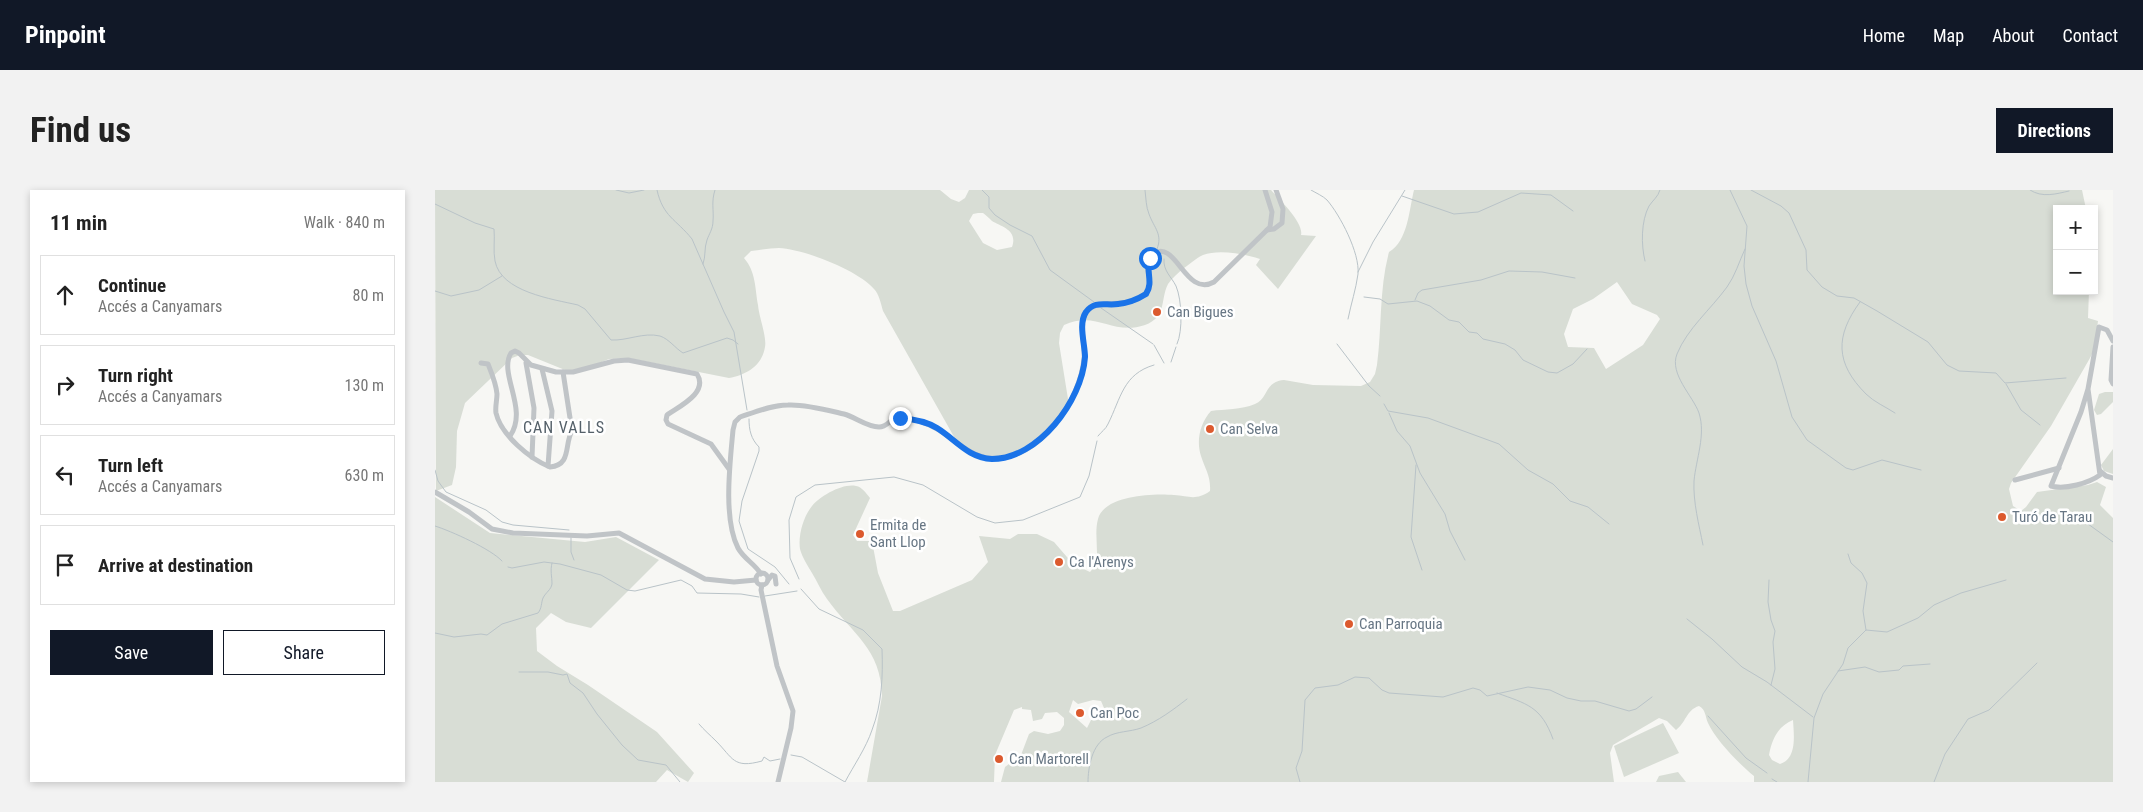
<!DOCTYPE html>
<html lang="en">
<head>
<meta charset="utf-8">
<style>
	body { margin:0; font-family:"Roboto Condensed",sans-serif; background:#f2f2f2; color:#222 }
	.controls { position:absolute; right:15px; top:15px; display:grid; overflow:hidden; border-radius:0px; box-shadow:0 2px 8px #0003 }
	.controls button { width:45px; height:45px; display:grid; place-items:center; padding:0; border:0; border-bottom:1px solid #e0e0e0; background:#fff; color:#222; font:25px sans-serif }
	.stop { position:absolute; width:15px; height:15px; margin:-11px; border:4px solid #1a73e8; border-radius:50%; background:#fff }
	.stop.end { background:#1a73e8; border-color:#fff; box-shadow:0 1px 5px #0008 }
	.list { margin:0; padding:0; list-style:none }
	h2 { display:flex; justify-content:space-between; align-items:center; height:65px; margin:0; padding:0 20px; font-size:21px }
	h2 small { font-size:16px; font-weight:400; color:#767676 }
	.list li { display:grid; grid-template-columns:32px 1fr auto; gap:15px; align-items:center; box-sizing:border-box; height:80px; margin:0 10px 10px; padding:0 10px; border:1px solid #e0e0e0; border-radius:0px }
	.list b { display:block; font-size:19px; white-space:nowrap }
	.list p { margin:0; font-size:16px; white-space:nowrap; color:#767676 }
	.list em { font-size:16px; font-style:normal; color:#767676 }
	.actions { display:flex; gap:10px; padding:15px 20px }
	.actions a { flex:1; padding:11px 0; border:1px solid #111827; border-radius:0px; text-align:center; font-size:18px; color:#111827 }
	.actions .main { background:#111827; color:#fff }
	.icon { flex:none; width:28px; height:28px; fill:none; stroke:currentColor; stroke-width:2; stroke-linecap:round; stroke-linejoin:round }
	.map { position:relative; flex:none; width:1678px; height:592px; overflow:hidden; border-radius:0px }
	header { display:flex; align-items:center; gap:30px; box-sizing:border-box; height:70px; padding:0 25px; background:#111827; color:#fff }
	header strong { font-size:24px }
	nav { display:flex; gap:28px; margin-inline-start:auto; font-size:18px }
	.intro { display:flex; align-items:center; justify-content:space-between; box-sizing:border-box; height:120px; padding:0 30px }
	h1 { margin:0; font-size:35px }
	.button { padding:12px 22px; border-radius:0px; background:#111827; color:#fff; font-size:18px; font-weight:700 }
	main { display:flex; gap:30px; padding:0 30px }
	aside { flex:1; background:#fff; border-radius:0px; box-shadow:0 2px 8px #0003 }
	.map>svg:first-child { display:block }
	.green { fill:#d8ddd5; fill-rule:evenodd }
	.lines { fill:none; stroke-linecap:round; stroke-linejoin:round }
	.stream { stroke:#b9c3c8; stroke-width:1 }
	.minor { stroke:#c0c4c7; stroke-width:5 }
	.route { stroke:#1a73e8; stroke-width:6 }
	.poi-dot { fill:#dc5a2e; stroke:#fff; stroke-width:2 }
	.labels { text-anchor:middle; stroke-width:5; stroke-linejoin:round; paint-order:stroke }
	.poi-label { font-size:15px; fill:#677684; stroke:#fff; text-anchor:start }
	.neighbourhood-label { font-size:16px; letter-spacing:1px; fill:#546069; stroke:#fff }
</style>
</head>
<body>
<header>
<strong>Pinpoint</strong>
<nav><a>Home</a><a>Map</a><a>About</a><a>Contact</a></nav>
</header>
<div class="intro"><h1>Find us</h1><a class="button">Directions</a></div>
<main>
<aside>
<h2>11 min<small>Walk · 840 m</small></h2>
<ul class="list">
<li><svg class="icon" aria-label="ahead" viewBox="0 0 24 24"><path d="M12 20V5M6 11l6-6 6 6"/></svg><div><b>Continue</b><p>Accés a Canyamars</p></div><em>80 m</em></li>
<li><svg class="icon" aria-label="right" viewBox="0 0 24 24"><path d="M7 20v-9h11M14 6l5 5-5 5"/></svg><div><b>Turn right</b><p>Accés a Canyamars</p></div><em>130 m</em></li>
<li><svg class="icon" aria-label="left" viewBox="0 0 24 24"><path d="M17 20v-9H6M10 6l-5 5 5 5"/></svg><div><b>Turn left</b><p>Accés a Canyamars</p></div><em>630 m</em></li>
<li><svg class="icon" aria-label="arrive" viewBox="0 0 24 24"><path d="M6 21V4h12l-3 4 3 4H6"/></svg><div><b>Arrive at destination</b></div></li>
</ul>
<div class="actions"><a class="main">Save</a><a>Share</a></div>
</aside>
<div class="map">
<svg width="1678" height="592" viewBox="0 0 1678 592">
	<rect width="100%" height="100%" fill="#f7f7f4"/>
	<g class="green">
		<path d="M0,0H505L516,9L524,12L530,8L534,0H836C845,10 869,33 866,45L881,46L843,99L821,75L825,69C809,64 784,59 768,65C761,68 755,74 749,78C743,83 737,88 733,94C725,110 732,127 710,135C677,146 662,120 629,135L625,143L624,153L633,209V218L628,227L599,251L575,266L547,268L523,253L518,245L448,121C446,114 444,104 439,99C423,80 368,59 344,58C335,58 325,60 316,61L309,68C321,82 320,98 323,115C324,127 332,147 330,157C327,176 311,185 294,188L193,168L174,169L147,180H130L93,165H85L77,168L30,213L22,241L21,277L17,295L1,301ZM543,23H548C551,25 554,28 557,31C567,37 583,40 577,57L562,60L548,53L534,31L538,24Z"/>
		<path d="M979,0H1647L1651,19H1622V101H1654L1653,128L1663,131L1659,160L1655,168L1616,236L1576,293L1574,299L1578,316L1586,321L1591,317L1602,302L1653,295L1662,292L1671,297L1665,315L1678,328V592H1319V586C1305,575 1280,549 1273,533C1270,526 1271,520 1264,516C1251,520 1251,533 1241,540L1232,531L1224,528L1178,555L1175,563L1179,592H566L570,577L586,565L594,544L599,541L613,544L625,541L629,535V528L622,522L610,523L607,529L598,531L596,520L587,519V517L579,520L560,565L559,592H432L447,506C446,458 417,444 392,409C386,401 382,391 377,383C373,376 367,367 365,359C363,346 368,327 377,316C385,306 408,293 421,296C427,297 431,303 435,308L418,345L422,351H437L443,383L458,421H465L537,390L553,372L544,346L575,349L583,344H602L619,352L638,374L655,382L661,375C664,360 659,344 663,329C669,305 719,303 739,305C754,306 761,311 775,301C776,286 770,279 766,266C761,251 765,233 776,221C790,219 806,220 820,214C834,208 829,192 849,190L878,195L926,196L935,192L940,184L942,175C947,138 944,99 954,62C973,51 974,20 979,0ZM1182,92L1197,114L1222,125L1225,129L1208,155L1171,179L1159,158L1133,157L1129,144L1138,119L1158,109ZM638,510L643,514L658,510L666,511L672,525L677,528L656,530L652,538L634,522ZM1358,530C1359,546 1362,569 1345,574L1337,570L1334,565C1337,549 1343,536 1358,530Z"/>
		<polygon points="1670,202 1678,202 1678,212 1666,224 1662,225 1659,220 1664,204"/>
		<polygon points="1678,259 1678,284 1669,281 1666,275"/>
		<polygon points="0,307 55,343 150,352 181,347 224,370 156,438 131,432 116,423 101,438 102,461 122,476 153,495 222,542 259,583 253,592 232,580 221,592 0,592"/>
		<polygon points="1228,533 1244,563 1189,587 1179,556"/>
		<polygon points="1243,582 1251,592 1221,592 1224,586"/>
	</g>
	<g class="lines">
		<g class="stream">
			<polyline points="181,0 194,3 209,0"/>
			<path d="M222,0C228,27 241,29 257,49L289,122L299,142L312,220"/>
			<polyline points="547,0 554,7 554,18 560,25 575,35 597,46 615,80 659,112"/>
			<path d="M710,0C711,8 711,17 714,24C719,38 728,44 722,59"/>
			<path d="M876,0C881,3 888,6 892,10C905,25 925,63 923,84C921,99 916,114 913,129"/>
			<polyline points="1295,0 1312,36 1309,76 1311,94 1317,116 1341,171 1357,227 1372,250 1411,278 1418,280 1447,270 1486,280"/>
			<polyline points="1316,0 1346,16 1354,23 1371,60 1372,80 1387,97 1402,106 1419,108 1442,121 1493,152 1512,175 1524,181 1561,183 1570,193 1631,188"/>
			<path d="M1595,0C1607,8 1621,4 1634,1"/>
			<polyline points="967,6 1019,24 1043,22 1086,3 1116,5 1138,21"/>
			<path d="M0,14L40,33L59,39C60,49 58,61 60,71C66,102 117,109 143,115L150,119L176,150C192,151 208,142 225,146C234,149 240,158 248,163L292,148L298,150L303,154"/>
			<path d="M729,69C728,81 736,86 741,96C747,110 748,141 742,154"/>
			<path d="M1210,71C1206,55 1206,31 1214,16C1218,10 1223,7 1225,0"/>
			<path d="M268,74C271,66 269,58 272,50C274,44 278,39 278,31C279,20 276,12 280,0"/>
			<polyline points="923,82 938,52 970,0"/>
			<polyline points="0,101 16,106 44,100 67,86"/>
			<polyline points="929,107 945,109 953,114 982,111 995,116 1014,130 1024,132 1034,142 1042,143 1048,149 1070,154 1080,160 1088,170 1113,182 1122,183 1138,174 1152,159"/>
			<polyline points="980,110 983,103 987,100 1046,90 1074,81 1107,82 1140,88"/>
			<path d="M1425,112C1400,146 1400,173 1431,204C1439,212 1451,217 1460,223"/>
			<polyline points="666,118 718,154"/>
			<polyline points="902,154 934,196 945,206"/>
			<polyline points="719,155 729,173"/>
			<polyline points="736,172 741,157"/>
			<polyline points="1571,194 1586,220 1605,235"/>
			<polyline points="949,214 953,221 993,228 1064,254 1093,280 1118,294 1135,311 1153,317 1174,334"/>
			<polyline points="954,223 962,241 975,256 985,283 1010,324 1015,341 1030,370"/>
			<path d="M314,229C314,240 316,249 324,257V261L307,311L304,331L313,359L340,377L354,394"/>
			<path d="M663,246C666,242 671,239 673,234C686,208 688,184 719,175"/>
			<polyline points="981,275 976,347 987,380"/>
			<polyline points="0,280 3,291 11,302 51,320 67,332 78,335 134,340"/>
			<polyline points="1642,326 1678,352"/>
			<path d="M0,336C16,341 56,359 67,371"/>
			<polyline points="136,348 136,362 139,370"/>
			<path d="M1268,355C1264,335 1258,312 1259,291C1261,269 1271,245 1264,223C1258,206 1234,184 1242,164C1252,139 1276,119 1292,97C1300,86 1304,72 1310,59"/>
			<polyline points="1413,364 1416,373 1427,383 1432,393 1428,421 1431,440"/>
			<polyline points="73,377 77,378 109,372 125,374 166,385 192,400 200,401 246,390 257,396 262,403 306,404 324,407"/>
			<polyline points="364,389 355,368 354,330 361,307 380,295 459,287 488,295 542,327 560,333 588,330 645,307 654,286 662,251"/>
			<polyline points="1334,390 1333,412 1336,430 1340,441 1338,452 1340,479 1336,495"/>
			<path d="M366,399L384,419L428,440L447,459C448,486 447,514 437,540C431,558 419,575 410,592"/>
			<polyline points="330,406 362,401"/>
			<polyline points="1252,429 1277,449 1307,477 1332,492 1378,527"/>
			<path d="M0,443L19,447L46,444L52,445L67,434L103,423C107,418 106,413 108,408C111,402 116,400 117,394C117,386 115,381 117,373"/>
			<polyline points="1403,481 1430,477 1444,482 1464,480 1468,476 1495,474"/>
			<polyline points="84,482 113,482 128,485 132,484 135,493 148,503 162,524 187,555 203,570 231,575 245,592"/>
			<path d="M1062,503C1092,514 1106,516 1118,549"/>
			<polyline points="1273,526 1311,568 1332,583"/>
			<path d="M264,534C269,540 275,545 281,551C298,568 298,579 327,571L329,567L335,571L345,569"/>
			<polyline points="356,565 367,567 410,592"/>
			<polyline points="1337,589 1342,592"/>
			<path d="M653,592C653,578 657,554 672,547C682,541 695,542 706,538C723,531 738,520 752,509"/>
			<polyline points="865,592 861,578 867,561 870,510 880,498 903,495 920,487 934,488 947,500 954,503 1008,507 1038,498 1045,500 1052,506 1093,497 1115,500 1132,508 1146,511 1160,511 1194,521 1201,519 1217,507"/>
			<polyline points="1373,592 1379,528 1388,504 1408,474 1413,458 1431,440 1452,442 1483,428 1499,415 1526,403 1571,390"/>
			<polyline points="1499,592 1510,564 1533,529 1554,520 1602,473"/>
		</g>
		<g class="minor">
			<polyline points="832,40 839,39 847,33 848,19 841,0"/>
			<polyline points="1678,157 1676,190 1678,194"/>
			<path d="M46,173L53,174C57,184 61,193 62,204C62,210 60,217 61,223C66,245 95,269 115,277C137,275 129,254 137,241L128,182"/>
			<polyline points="91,173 99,218 97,267"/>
			<polyline points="107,179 117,221 113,276"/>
			<path d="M1653,199L1665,285C1654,293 1630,300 1616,296L1646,222L1653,199L1664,137L1672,140L1678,151"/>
			<path d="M75,246C94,219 63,184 76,163L80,161L84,163L96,175L121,182H138L179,171L193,170L262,184C274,203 243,217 232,225L231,230L233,234L276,254L294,279"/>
			<polyline points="1665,281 1671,286 1678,288"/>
			<polyline points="1580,290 1624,278"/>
			<polyline points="0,302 34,322 57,339 78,343 152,346 184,343 270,389 299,392 321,390"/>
			<circle cx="327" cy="389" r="6"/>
			<path d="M326,384C319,373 309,369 303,358C288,329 295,273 298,240L300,232L305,227C320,222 337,215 353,215C370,214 392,220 409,224C420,227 432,237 444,237C450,237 453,233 457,230C467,226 478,229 487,232C517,241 532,273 567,268C610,261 645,209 649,169C651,155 642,133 652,121C664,107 695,121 712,102C721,91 704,73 718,64C741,48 750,108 779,92L835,37L837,22L830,0"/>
			<polyline points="333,390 337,385 340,386 341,394"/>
			<polyline points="327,395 326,400 342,476 358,521 356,538 343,592"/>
		</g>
	</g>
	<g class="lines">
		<path class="route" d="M465,228C477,229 491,231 502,238C520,249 533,268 557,269C603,269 647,211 650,167C650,154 643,134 651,122C660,110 671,116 683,114C693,113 703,109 711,104C719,92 710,80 715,68"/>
	</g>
	<g class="poi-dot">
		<circle cx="722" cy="122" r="5"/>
		<circle cx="775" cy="239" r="5"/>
		<circle cx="1567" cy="327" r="5"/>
		<circle cx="425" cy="344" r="5"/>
		<circle cx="624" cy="372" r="5"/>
		<circle cx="914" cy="434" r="5"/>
		<circle cx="645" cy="523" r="5"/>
		<circle cx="564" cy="569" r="5"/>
	</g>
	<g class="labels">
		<g class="poi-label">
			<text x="732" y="127">Can Bigues</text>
			<text x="785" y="244">Can Selva</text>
			<text x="1577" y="332">Turó de Tarau</text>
			<text x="435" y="340">Ermita de<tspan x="435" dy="17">Sant Llop</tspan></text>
			<text x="634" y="377">Ca l'Arenys</text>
			<text x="924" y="439">Can Parroquia</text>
			<text x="655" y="528">Can Poc</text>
			<text x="574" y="574">Can Martorell</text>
		</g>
		<g class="neighbourhood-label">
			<text x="129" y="243">CAN VALLS</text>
		</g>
	</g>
</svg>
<div class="controls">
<button>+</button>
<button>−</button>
</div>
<div class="stop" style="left:715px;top:68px"></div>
<div class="stop end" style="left:465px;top:228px"></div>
</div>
</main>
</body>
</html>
